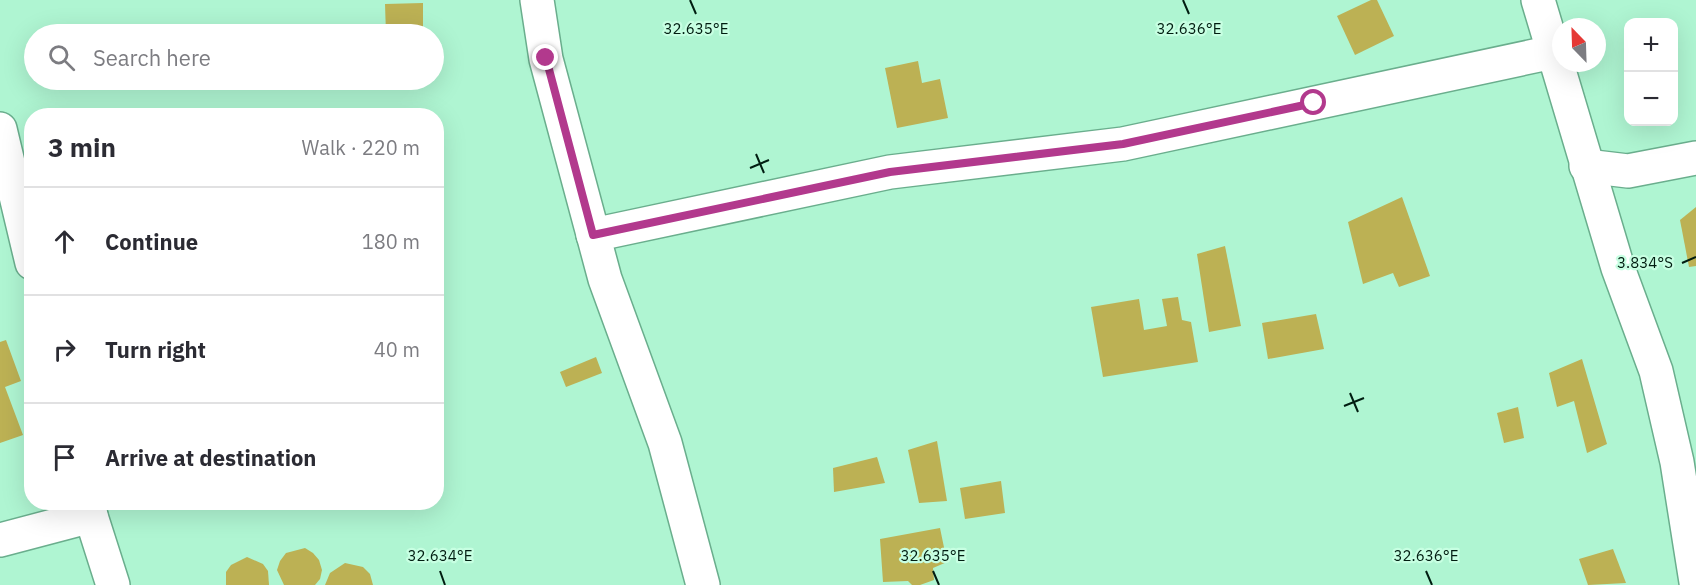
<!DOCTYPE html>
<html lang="en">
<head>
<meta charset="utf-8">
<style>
	body { margin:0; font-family:"IBM Plex Sans",sans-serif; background:#f2f2f3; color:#2b2b33 }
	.controls { position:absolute; right:18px; top:18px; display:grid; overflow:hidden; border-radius:12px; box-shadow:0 6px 24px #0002 }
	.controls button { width:54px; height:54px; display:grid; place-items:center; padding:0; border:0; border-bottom:2px solid #e1e1e2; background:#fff; color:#2b2b33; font:30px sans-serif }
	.compass { position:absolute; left:1552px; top:18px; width:54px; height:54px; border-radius:50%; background:#fff; box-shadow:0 6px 24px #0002; rotate:337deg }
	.stop { position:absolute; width:18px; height:18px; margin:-14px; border:4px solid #b2398d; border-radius:50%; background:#fff }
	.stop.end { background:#b2398d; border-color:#fff; box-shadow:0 2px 6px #0008 }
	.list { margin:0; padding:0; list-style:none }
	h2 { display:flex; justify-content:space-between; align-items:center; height:78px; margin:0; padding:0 24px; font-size:26px }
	h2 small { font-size:20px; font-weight:400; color:#7c7c81 }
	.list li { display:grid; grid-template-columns:39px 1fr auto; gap:18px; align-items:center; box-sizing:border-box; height:108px; padding:0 24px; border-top:2px solid #e1e1e2 }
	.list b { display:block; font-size:22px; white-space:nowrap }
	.list em { font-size:20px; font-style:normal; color:#7c7c81 }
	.icon { flex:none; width:33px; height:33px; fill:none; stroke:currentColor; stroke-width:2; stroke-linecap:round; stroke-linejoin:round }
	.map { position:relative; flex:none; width:1696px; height:585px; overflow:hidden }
	.search { position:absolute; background:#fff; box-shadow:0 6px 24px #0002; left:24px; top:24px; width:420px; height:66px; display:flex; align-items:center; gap:15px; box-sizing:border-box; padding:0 21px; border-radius:33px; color:#7c7c81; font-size:22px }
	.panel { position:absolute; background:#fff; box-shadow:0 6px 24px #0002; left:24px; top:108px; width:420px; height:402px; border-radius:24px }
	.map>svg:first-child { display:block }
	.building { fill:#bcb154 }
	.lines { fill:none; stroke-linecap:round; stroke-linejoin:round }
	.minor-casing { stroke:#6aae8d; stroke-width:36 }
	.minor { stroke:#fff; stroke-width:33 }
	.route { stroke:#b2398d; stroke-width:8 }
	.ticks { fill:none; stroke:#011d11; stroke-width:2 }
	.ticks-label { font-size:15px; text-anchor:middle; fill:#011d11; stroke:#c7ffe2; stroke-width:4.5; stroke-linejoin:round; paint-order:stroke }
</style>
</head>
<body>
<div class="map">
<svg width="1696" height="585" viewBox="0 0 1696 585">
	<rect width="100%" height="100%" fill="#aff5d2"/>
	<g class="building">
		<polygon points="1371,0 1377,0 1394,36 1355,55 1337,16"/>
		<polygon points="423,3 423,34 386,34 385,4"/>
		<polygon points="918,61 922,83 940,79 948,118 897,128 885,68"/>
		<polygon points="1402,197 1430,276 1399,287 1393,273 1363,284 1348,222"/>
		<polygon points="1696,207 1696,266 1689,267 1680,220"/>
		<polygon points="1225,246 1241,326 1209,332 1197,254"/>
		<polygon points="1178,297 1182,320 1191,322 1198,362 1103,377 1091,307 1139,299 1144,330 1167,326 1162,299"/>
		<polygon points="1316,314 1324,349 1268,359 1262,323"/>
		<polygon points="6,340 21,381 5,387 23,435 0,443 0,342"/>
		<polygon points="596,357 602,373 566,387 560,372"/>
		<polygon points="1582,359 1607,444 1587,453 1574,401 1557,407 1549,373"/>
		<polygon points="1518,407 1524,438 1504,443 1497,413"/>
		<polygon points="937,441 947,501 919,503 908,450"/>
		<polygon points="877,457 885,483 834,492 833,468"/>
		<polygon points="1001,481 1005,513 965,519 960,488"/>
		<polygon points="940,528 947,562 933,568 934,580 920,585 912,585 908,581 883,582 880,539"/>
		<polygon points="305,548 313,553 319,560 322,570 320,579 315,585 284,585 277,570 280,561 286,553"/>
		<polygon points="1613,549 1626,583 1588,585 1579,559"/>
		<polygon points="247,557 263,564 268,571 269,585 226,585 226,572 231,565"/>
		<polygon points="345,563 363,567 370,574 373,585 325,585 330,573"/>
	</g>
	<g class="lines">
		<defs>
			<g id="minor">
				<polyline points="537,0 546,59 605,279 665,443 703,585"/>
				<polyline points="1538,0 1618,268 1656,371 1677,462 1696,582"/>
				<polyline points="0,129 32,263"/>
				<polyline points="1586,166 1628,171 1696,158"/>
				<polyline points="593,235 890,172 1123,144 1553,52"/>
				<polyline points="91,516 113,585"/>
				<polyline points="0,540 91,516 88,502"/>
			</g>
		</defs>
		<use href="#minor" class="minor-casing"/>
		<use href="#minor" class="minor"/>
	</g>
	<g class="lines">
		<polyline class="route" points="546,58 593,235 890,172 1123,144 1314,103"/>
	</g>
	<path class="ticks" d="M690,0L696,14M1183,0L1189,14M756,154L764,173M750,168L769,160M1682,263L1696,257M1350,393L1358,412M1344,406L1364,398M440,571L445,585M933,571L939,585M1426,571L1432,585"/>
	<g class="ticks-label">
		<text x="696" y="34">32.635°E</text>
		<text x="1189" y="34">32.636°E</text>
		<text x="1645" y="268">3.834°S</text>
		<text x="440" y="561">32.634°E</text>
		<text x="933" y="561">32.635°E</text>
		<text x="1426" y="561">32.636°E</text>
	</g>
</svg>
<div class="controls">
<button>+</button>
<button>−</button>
</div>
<svg class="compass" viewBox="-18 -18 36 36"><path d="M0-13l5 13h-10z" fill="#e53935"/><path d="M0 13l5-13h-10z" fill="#7c7c81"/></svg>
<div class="stop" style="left:1314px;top:103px"></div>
<div class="stop end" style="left:546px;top:58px"></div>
<div class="search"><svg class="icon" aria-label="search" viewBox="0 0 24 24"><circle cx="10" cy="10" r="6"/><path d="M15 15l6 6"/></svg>Search here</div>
<section class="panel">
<h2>3 min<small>Walk · 220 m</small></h2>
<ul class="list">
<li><svg class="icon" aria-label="ahead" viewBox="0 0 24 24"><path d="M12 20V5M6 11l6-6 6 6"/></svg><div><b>Continue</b></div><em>180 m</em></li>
<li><svg class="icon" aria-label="right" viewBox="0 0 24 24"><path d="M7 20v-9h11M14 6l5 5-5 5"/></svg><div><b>Turn right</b></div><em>40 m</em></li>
<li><svg class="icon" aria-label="arrive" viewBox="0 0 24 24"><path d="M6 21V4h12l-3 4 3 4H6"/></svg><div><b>Arrive at destination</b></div></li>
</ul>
</section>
</div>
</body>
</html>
